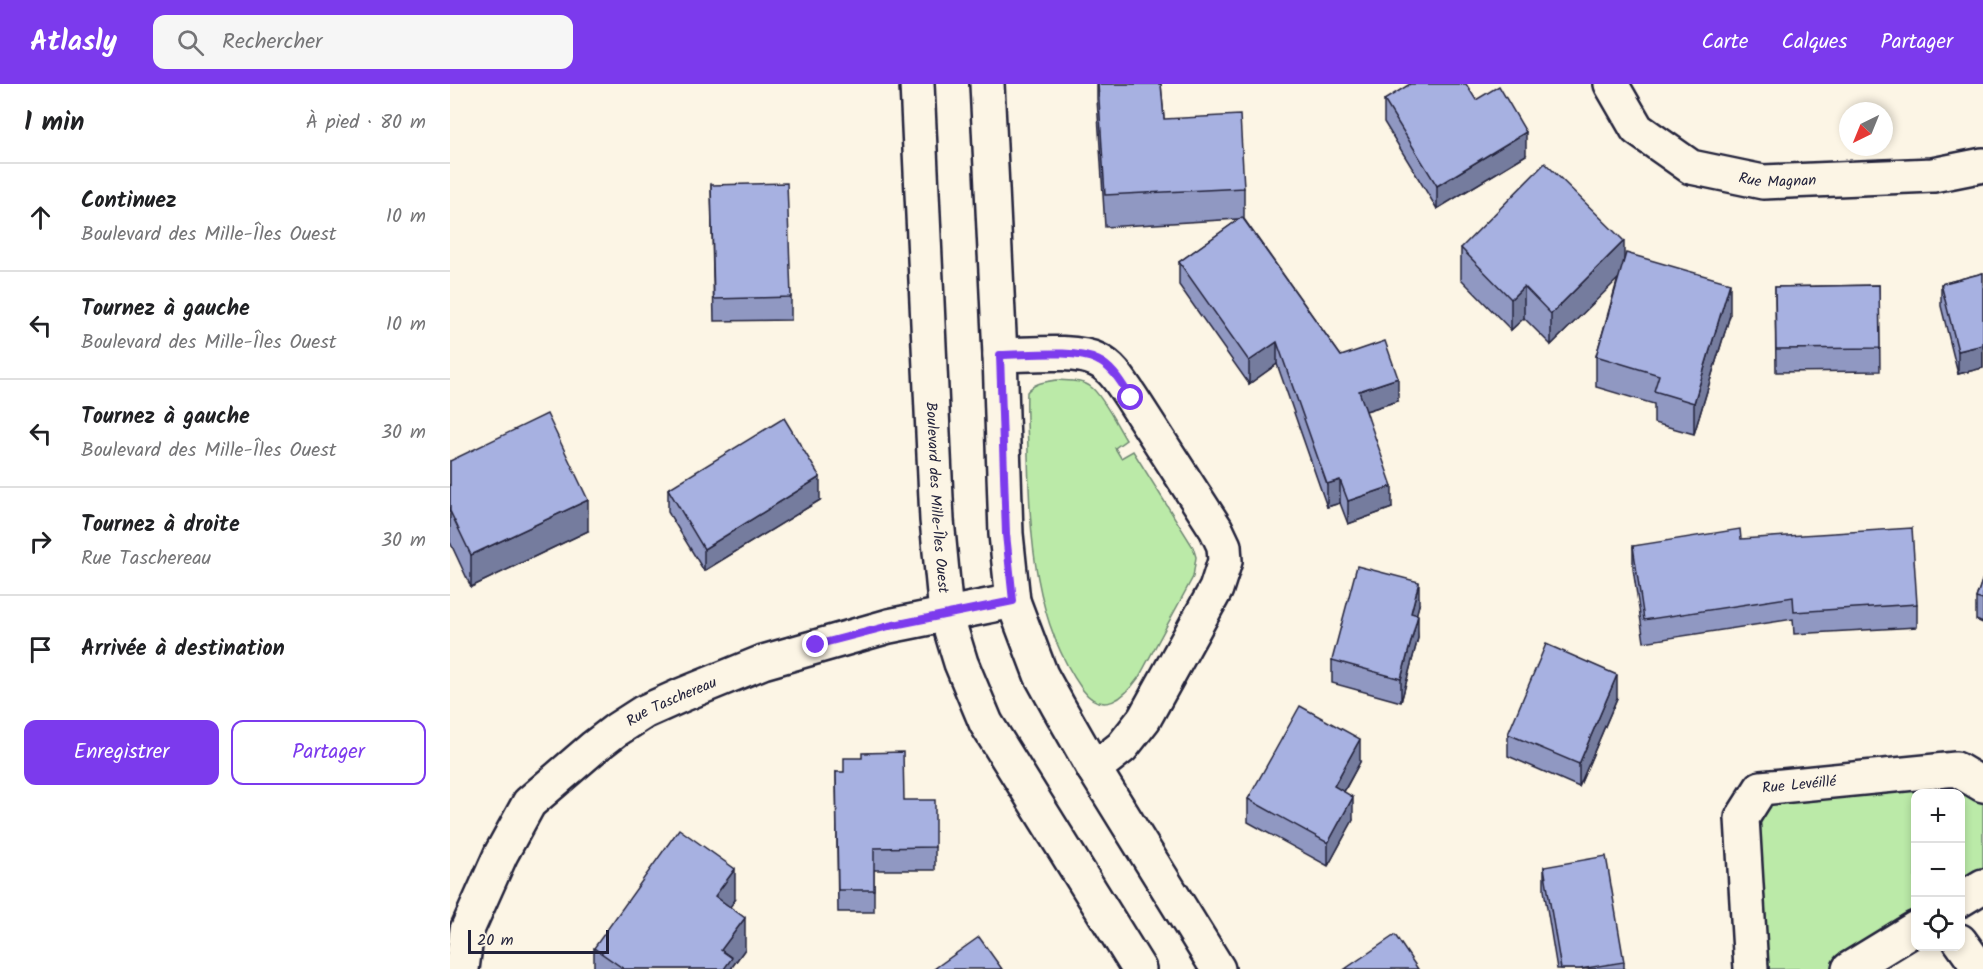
<!DOCTYPE html>
<html lang="fr">
<head>
<meta charset="utf-8">
<style>
	body { margin:0; font-family:Kalam,sans-serif; background:#f6f6f6; color:#202124 }
	.controls { position:absolute; right:18px; bottom:18px; display:grid; overflow:hidden; border-radius:12px; box-shadow:0 3px 9px #0003 }
	.controls button { width:54px; height:54px; display:grid; place-items:center; padding:0; border:0; border-bottom:2px solid #e0e0e0; background:#fff; color:#202124; font:30px sans-serif }
	.compass { position:absolute; left:1389px; top:18px; width:54px; height:54px; border-radius:50%; background:#fff; box-shadow:0 3px 9px #0003; rotate:223deg }
	.scale { position:absolute; left:18px; bottom:15px; width:141px; box-sizing:border-box; padding-left:6px; border:3px solid #22223b; border-top:0; font-size:16px; line-height:21px; white-space:nowrap; color:#22223b; -webkit-text-stroke:4px #fcf5e5; paint-order:stroke }
	.stop { position:absolute; width:18px; height:18px; margin:-14px; border:4px solid #7c3aed; border-radius:50%; background:#fff }
	.stop.end { background:#7c3aed; border-color:#fff; box-shadow:0 2px 6px #0008 }
	.list { margin:0; padding:0; list-style:none }
	h2 { display:flex; justify-content:space-between; align-items:center; height:78px; margin:0; padding:0 24px; font-size:26px }
	h2 small { font-size:20px; font-weight:400; color:#757577 }
	.list li { display:grid; grid-template-columns:39px 1fr auto; gap:18px; align-items:center; box-sizing:border-box; height:108px; padding:0 24px; border-top:2px solid #e0e0e0 }
	.list b { display:block; font-size:22px; white-space:nowrap }
	.list p { margin:0; font-size:20px; white-space:nowrap; color:#757577 }
	.list em { font-size:20px; font-style:normal; color:#757577 }
	.actions { display:flex; gap:12px; padding:18px 24px }
	.actions a { flex:1; padding:14px 0; border:2px solid #7c3aed; border-radius:12px; text-align:center; font-size:21px; color:#7c3aed }
	.actions .main { background:#7c3aed; color:#fff }
	.icon { flex:none; width:33px; height:33px; fill:none; stroke:currentColor; stroke-width:2; stroke-linecap:round; stroke-linejoin:round }
	.map { position:relative; flex:none; width:1533px; height:885px; overflow:hidden }
	header { display:flex; align-items:center; gap:36px; box-sizing:border-box; height:84px; padding:0 30px; background:#7c3aed; color:#fff }
	header strong { font-size:28px }
	nav { display:flex; gap:33px; margin-inline-start:auto; font-size:21px }
	.search { width:420px; height:54px; background:#f6f6f6; display:flex; align-items:center; gap:15px; box-sizing:border-box; padding:0 21px; border-radius:12px; color:#757577; font-size:22px }
	main { display:flex }
	aside { flex:1; background:#fff }
	.map>svg:first-child { display:block }
	.green { fill:#bbeaa8; stroke:#6e8672; stroke-width:1.5 }
	.lines { fill:none; stroke-linecap:round; stroke-linejoin:round }
	.street-casing { stroke:#22223b; stroke-width:38 }
	.secondary-casing { stroke:#22223b; stroke-width:38 }
	.street { stroke:#fcf5e5; stroke-width:33 }
	.secondary { stroke:#fcf5e5; stroke-width:33 }
	.wall { fill:#9098c2; stroke:#22223b; stroke-width:1.5 }
	.shaded-wall { fill:#757c9e; stroke:#22223b; stroke-width:1.5 }
	.building { fill:#a7b1e1; stroke:#22223b; stroke-width:1.5 }
	.route { stroke:#7c3aed; stroke-width:8 }
	.labels { text-anchor:middle; stroke-width:6; stroke-linejoin:round; paint-order:stroke }
	.street-label { font-size:15px; fill:#22223b; stroke:#fcf5e5 }
</style>
</head>
<body>
<header>
<strong>Atlasly</strong>
<div class="search"><svg class="icon" aria-label="search" viewBox="0 0 24 24"><circle cx="10" cy="10" r="6"/><path d="M15 15l6 6"/></svg>Rechercher</div>
<nav><a>Carte</a><a>Calques</a><a>Partager</a></nav>
</header>
<main>
<aside>
<h2>1 min<small>À pied · 80 m</small></h2>
<ul class="list">
<li><svg class="icon" aria-label="ahead" viewBox="0 0 24 24"><path d="M12 20V5M6 11l6-6 6 6"/></svg><div><b>Continuez</b><p>Boulevard des Mille-Îles Ouest</p></div><em>10 m</em></li>
<li><svg class="icon" aria-label="left" viewBox="0 0 24 24"><path d="M17 20v-9H6M10 6l-5 5 5 5"/></svg><div><b>Tournez à gauche</b><p>Boulevard des Mille-Îles Ouest</p></div><em>10 m</em></li>
<li><svg class="icon" aria-label="left" viewBox="0 0 24 24"><path d="M17 20v-9H6M10 6l-5 5 5 5"/></svg><div><b>Tournez à gauche</b><p>Boulevard des Mille-Îles Ouest</p></div><em>30 m</em></li>
<li><svg class="icon" aria-label="right" viewBox="0 0 24 24"><path d="M7 20v-9h11M14 6l5 5-5 5"/></svg><div><b>Tournez à droite</b><p>Rue Taschereau</p></div><em>30 m</em></li>
<li><svg class="icon" aria-label="arrive" viewBox="0 0 24 24"><path d="M6 21V4h12l-3 4 3 4H6"/></svg><div><b>Arrivée à destination</b></div></li>
</ul>
<div class="actions"><a class="main">Enregistrer</a><a>Partager</a></div>
</aside>
<div class="map">
<svg width="1533" height="885" viewBox="0 0 1533 885">
	<rect width="100%" height="100%" fill="#fcf5e5"/>
	<filter id="ink" filterUnits="userSpaceOnUse"><feTurbulence type="fractalNoise" baseFrequency=".0167" numOctaves="2"/><feDisplacementMap in="SourceGraphic" scale="12" xChannelSelector="R" yChannelSelector="G"/><feConvolveMatrix kernelMatrix="1 2 1 2 8 2 1 2 1" color-interpolation-filters="sRGB"/></filter>
	<g filter="url(#ink)">
		<g class="green">
			<path d="M607,296C618,297 632,296 641,303C652,311 668,343 676,356L665,364L671,374L683,367L743,463L746,473L743,493L689,593C674,614 653,633 632,605C584,537 580,453 578,372C578,351 576,330 577,308C585,298 595,298 607,296Z"/>
			<polygon points="1499,693 1533,712 1533,790 1511,803 1510,710 1466,710 1465,831 1381,885 1310,885 1297,737 1314,714"/>
		</g>
		<g class="lines">
			<defs>
				<g id="street">
					<path id="s1" d="M1161,0L1187,45L1241,83L1313,98L1483,91L1533,81"/>
					<path d="M550,271C576,271 625,265 647,276C663,283 672,300 681,313L766,445L774,462L775,477L766,505L694,635L672,663L644,685"/>
					<polyline points="1510,816 1533,802"/>
					<polyline points="1510,857 1530,885"/>
					<path id="s2" d="M12,885L17,846L51,770L79,719L144,663L166,646L194,628L232,611L313,578L439,542L563,517"/>
					<path id="s3" d="M1301,885L1292,734L1311,704L1506,685L1533,701"/>
					<polyline points="1399,885 1466,844"/>
				</g>
				<g id="secondary">
					<path id="s4" d="M467,0L487,436L496,530L511,579L536,639L689,885"/>
					<polyline points="537,0 550,271 556,450 563,517 591,591 608,622 644,685 768,885"/>
				</g>
			</defs>
			<use href="#street" class="street-casing"/>
			<use href="#secondary" class="secondary-casing"/>
			<use href="#street" class="street"/>
			<use href="#secondary" class="secondary"/>
		</g>
		<g class="wall">
			<polygon points="647,0 711,0 714,35 794,104 794,135 891,272 948,317 916,327 942,424 898,440 890,419 877,423 827,280 799,300 729,201 729,178 789,135 655,143 647,15"/>
			<polygon points="934,16 1076,71 987,125 934,38"/>
			<polygon points="261,101 341,213 341,236 264,237"/>
			<polygon points="1011,164 1174,175 1280,231 1244,350 1204,339 1204,320 1146,303 1146,272 1168,194 1101,261 1074,234 1061,246 1011,195"/>
			<polygon points="1533,189 1533,284 1508,290 1491,222 1491,200"/>
			<polygon points="1429,201 1430,287 1326,288 1325,203"/>
			<polygon points="0,377 138,447 21,503 0,458"/>
			<polygon points="218,405 370,416 254,487 218,428"/>
			<polygon points="1291,455 1467,520 1467,543 1344,550 1343,535 1194,558 1183,485 1183,462"/>
			<polygon points="1533,494 1533,539 1526,536 1526,514"/>
			<polygon points="969,521 966,531 968,554 951,618 882,599 882,576"/>
			<polygon points="1167,614 1129,703 1058,672 1058,650"/>
			<polygon points="910,678 894,708 903,736 878,782 798,738 798,715"/>
			<polygon points="386,688 454,716 485,763 485,786 424,786 424,828 388,828"/>
			<polygon points="1094,783 1174,878 1174,885 1107,885 1094,806"/>
			<polygon points="285,816 279,823 295,865 282,883 282,885 144,885 144,864"/>
		</g>
		<g class="shaded-wall">
			<polygon points="1076,48 1076,71 987,125 987,102"/>
			<polygon points="1174,157 1174,189 1101,261 1101,230"/>
			<polygon points="1280,199 1280,231 1244,350 1244,319"/>
			<polygon points="1074,202 1074,234 1061,246 1061,215"/>
			<polygon points="827,258 827,280 799,300 799,277"/>
			<polygon points="1533,261 1533,284 1508,290 1508,267"/>
			<polygon points="948,294 948,317 909,329 909,307"/>
			<polygon points="370,393 370,416 254,487 254,465"/>
			<polygon points="890,396 890,419 877,423 877,400"/>
			<polygon points="942,402 942,424 898,440 898,417"/>
			<polygon points="138,416 138,447 21,503 21,471"/>
			<polygon points="969,498 969,521 961,552 961,529"/>
			<polygon points="968,531 968,554 951,618 951,595"/>
			<polygon points="1167,591 1167,614 1129,703 1129,680"/>
			<polygon points="910,655 910,678 884,725 884,702"/>
			<polygon points="903,713 903,736 878,782 878,759"/>
			<polygon points="285,785 285,816 265,844 265,812"/>
			<polygon points="295,834 295,865 282,883 282,885 271,885 271,866"/>
		</g>
		<g class="building">
			<polygon points="648,0 711,0 714,35 790,31 794,104 655,111"/>
			<polygon points="960,0 1016,0 1026,16 1049,2 1076,48 987,102 934,16"/>
			<polygon points="1095,79 1174,157 1101,230 1074,202 1061,215 1011,164"/>
			<polygon points="337,99 341,213 264,215 261,101"/>
			<polygon points="792,133 891,272 935,257 948,294 909,307 942,402 898,417 890,396 877,400 827,258 799,277 729,178"/>
			<polygon points="1176,169 1280,199 1244,319 1204,307 1209,291 1146,272"/>
			<polygon points="1533,189 1533,261 1508,267 1491,200"/>
			<polygon points="1429,201 1430,264 1326,265 1325,203"/>
			<polygon points="97,330 138,416 21,471 0,427 0,377"/>
			<polygon points="334,334 370,393 254,465 218,405"/>
			<polygon points="1462,444 1467,520 1344,528 1343,513 1194,536 1183,462 1290,445 1291,455"/>
			<polygon points="907,482 969,498 961,529 968,531 951,595 882,576"/>
			<polygon points="1533,494 1533,516 1526,514"/>
			<polygon points="1096,560 1167,591 1129,680 1058,650"/>
			<polygon points="850,622 910,655 884,702 903,713 878,759 798,715"/>
			<polygon points="453,668 454,716 485,716 485,763 424,764 424,806 388,806 386,688 394,688 394,674 412,674 412,669"/>
			<polygon points="229,745 285,785 265,812 295,834 271,866 282,874 274,885 174,885 144,864"/>
			<polygon points="1156,772 1174,878 1130,885 1111,885 1094,783"/>
			<polygon points="945,851 968,885 895,885"/>
			<polygon points="529,853 552,885 484,885"/>
		</g>
	</g>
	<g class="lines" filter="url(#ink)">
		<path class="route" d="M366,561L439,542L563,517L556,450L550,271C576,271 625,265 647,276C663,283 672,300 681,314"/>
	</g>
	<g class="labels">
		<g class="street-label">
			<text dy="5" stroke="none"><textPath href="#s1" startOffset="206">Rue Magnan</textPath></text>
			<text dy="5" stroke="none"><textPath href="#s4" startOffset="414">Boulevard des Mille-Îles Ouest</textPath></text>
			<text dy="5" stroke="none"><textPath href="#s2" startOffset="357">Rue Taschereau</textPath></text>
			<text dy="5" stroke="none"><textPath href="#s3" startOffset="225">Rue Levéillé</textPath></text>
		</g>
	</g>
</svg>
<div class="controls">
<button>+</button>
<button>−</button>
<button><svg class="icon" aria-label="locate" viewBox="0 0 24 24"><circle cx="12" cy="12" r="6"/><path d="M12 2v4M12 18v4M2 12h4M18 12h4"/></svg></button>
</div>
<svg class="compass" viewBox="-18 -18 36 36"><path d="M0-13l5 13h-10z" fill="#e53935"/><path d="M0 13l5-13h-10z" fill="#757577"/></svg>
<div class="scale">20 m</div>
<div class="stop" style="left:681px;top:314px"></div>
<div class="stop end" style="left:366px;top:561px"></div>
</div>
</main>
</body>
</html>
